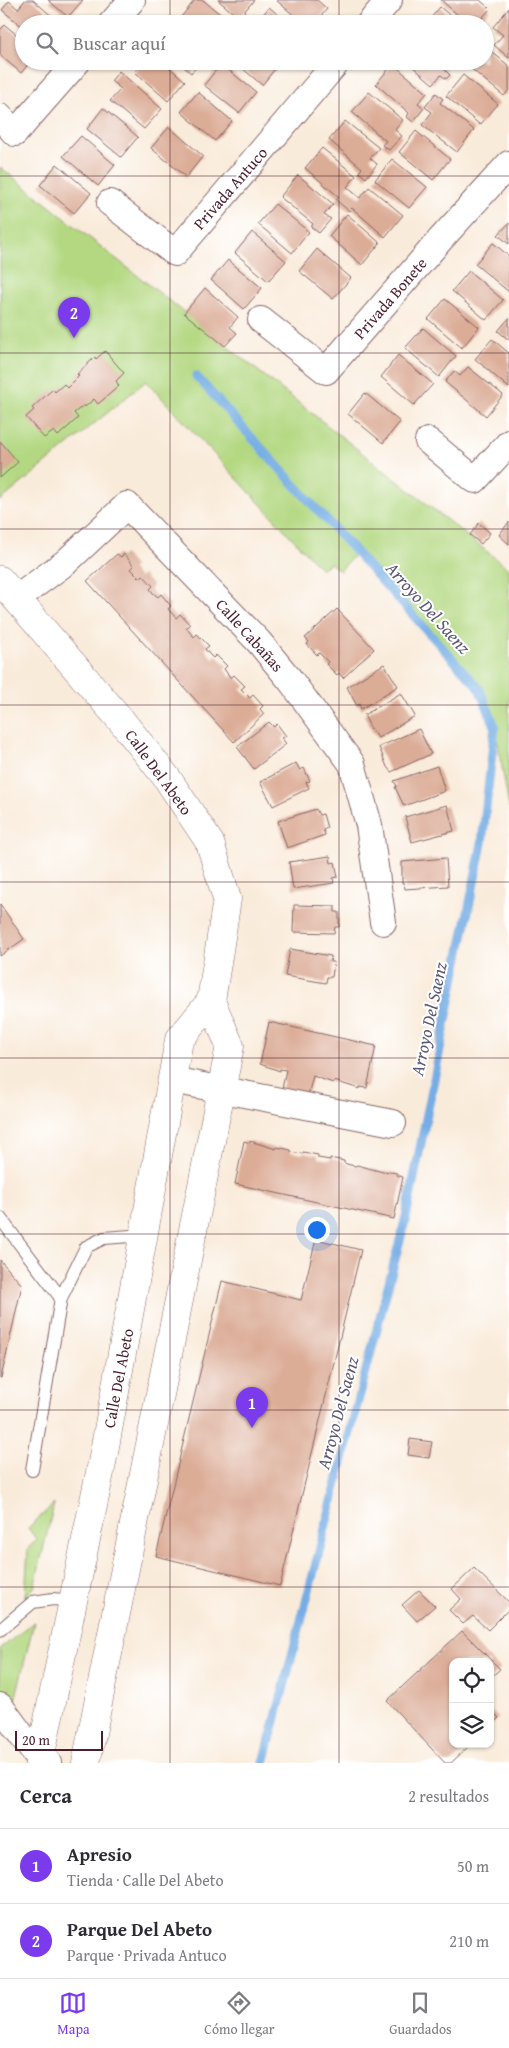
<!DOCTYPE html>
<html lang="es">
<head>
<meta charset="utf-8">
<style>
	body { margin:0; font-family:"Gentium Book Plus",serif; background:#f7f7f7; color:#2b2b33 }
	.controls { position:absolute; right:15px; bottom:15px; display:grid; overflow:hidden; border-radius:10px; box-shadow:0 1px 4px #0004 }
	.controls button { width:45px; height:45px; display:grid; place-items:center; padding:0; border:0; border-bottom:1px solid #e1e1e2; background:#fff; color:#2b2b33; font:25px sans-serif }
	.scale { position:absolute; left:15px; bottom:12px; width:88px; box-sizing:border-box; padding-left:5px; border:2px solid #4a1f2b; border-top:0; font-size:14px; line-height:18px; white-space:nowrap; color:#4a1f2b; -webkit-text-stroke:4px #fff; paint-order:stroke }
	.you { position:absolute; left:316px; top:1229px; width:18px; height:18px; margin:-12px; border:4px solid #fff; border-radius:50%; background:#1a73e8; box-shadow:0 0 0 8px #1a73e833 }
	.badge { display:grid; place-items:center; width:32px; height:32px; border-radius:50%; background:#7c3aed; color:#fff; font-size:16px; font-weight:700 }
	.pin { position:absolute; translate:-50% -41px; filter:drop-shadow(0 1px 2px #0008) }
	.pin::after { content:''; position:absolute; top:26px; width:18px; height:15px; background:inherit; clip-path:polygon(0 0,100% 0,50% 100%) }
	.list { margin:0; padding:0; list-style:none }
	h2 { display:flex; justify-content:space-between; align-items:center; height:65px; margin:0; padding:0 20px; font-size:21px }
	h2 small { font-size:16px; font-weight:400; color:#7c7c81 }
	.list li { display:grid; grid-template-columns:32px 1fr auto; gap:15px; align-items:center; box-sizing:border-box; height:75px; padding:0 20px; border-top:1px solid #e1e1e2 }
	.list b { display:block; font-size:19px; white-space:nowrap }
	.list p { margin:0; font-size:16px; white-space:nowrap; color:#7c7c81 }
	.list em { font-size:16px; font-style:normal; color:#7c7c81 }
	.icon { flex:none; width:28px; height:28px; fill:none; stroke:currentColor; stroke-width:2; stroke-linecap:round; stroke-linejoin:round }
	.map { position:relative; flex:none; width:509px; height:1763px; overflow:hidden }
	.search { position:absolute; background:#fff; box-shadow:0 1px 4px #0004; left:15px; right:15px; top:15px; height:55px; display:flex; align-items:center; gap:12px; box-sizing:border-box; padding:0 18px; border-radius:28px; color:#7c7c81; font-size:19px }
	.sheet { height:215px; background:#fff }
	nav { display:flex; justify-content:space-around; align-items:center; box-sizing:border-box; height:70px; border-top:1px solid #e1e1e2; background:#fff; font-size:14px; color:#7c7c81 }
	nav a { display:grid; justify-items:center; gap:2px }
	nav .on { color:#7c3aed }
	.map>svg:first-child { display:block }
	.green { fill:#b3d881; stroke:#7e7c56 }
	.lines { fill:none; stroke-linecap:round; stroke-linejoin:round }
	.stream { stroke:#74ade4; stroke-width:9 }
	.building { fill:#dbac96 }
	.service-casing { stroke:#876668; stroke-width:14 }
	.minor-casing { stroke:#876668; stroke-width:28 }
	.primary-casing { stroke:#876668; stroke-width:29 }
	.service { stroke:#fff; stroke-width:12 }
	.minor { stroke:#fff; stroke-width:26 }
	.primary { stroke:#fff; stroke-width:28 }
	.grid { fill:none; stroke:#4a1f2b; stroke-width:1; stroke-opacity:0.55 }
	.labels { text-anchor:middle; stroke-width:4; stroke-linejoin:round; paint-order:stroke }
	.street-label { font-size:16px; fill:#4a1f2b; stroke:#fff }
	.water-label { font-size:18px; font-style:italic; fill:#5b5875; stroke:#fff }
</style>
</head>
<body>
<div class="map">
<svg width="509" height="1763" viewBox="0 0 509 1763">
	<rect width="100%" height="100%" fill="#fff"/>
	<filter id="ink" filterUnits="userSpaceOnUse"><feTurbulence type="fractalNoise" baseFrequency=".02" numOctaves="2"/><feDisplacementMap in="SourceGraphic" scale="10" xChannelSelector="R" yChannelSelector="G"/><feConvolveMatrix kernelMatrix="1 2 1 2 8 2 1 2 1" color-interpolation-filters="sRGB"/></filter>
	<filter id="wash" filterUnits="userSpaceOnUse"><feTurbulence type="fractalNoise" baseFrequency=".0096" numOctaves="4" result="noise"/><feDisplacementMap in="SourceGraphic" scale="20" xChannelSelector="R" yChannelSelector="G"/><feGaussianBlur stdDeviation="1.12" result="paint"/><feColorMatrix in="noise" values="0 0 0 0 0 0 0 0 0 0 0 0 0 0 0 0 0 1.4 0 .05"/><feComposite in="paint" operator="in"/></filter>
	<g filter="url(#wash)">
		<rect width="100%" height="100%" fill="#f9ebda"/>
		<g class="green">
			<polygon points="0,167 509,569 509,808 495,726 479,688 356,553 340,571 330,563 321,569 146,381 0,501"/>
			<polygon points="54,1504 34,1588 25,1597 28,1548 37,1540 28,1528"/>
			<polygon points="34,1622 13,1709 0,1689 0,1649"/>
		</g>
		<g class="lines">
			<polyline class="stream" points="196,376 479,688 495,726 482,843 406,1217 264,1763"/>
		</g>
		<g id="blocks">
			<g class="building">
				<polygon points="25,0 33,0 61,24 24,24 24,28 2,10 9,1 18,9"/>
				<polygon points="48,0 83,0 68,17"/>
				<polygon points="195,0 203,0 232,24 189,24 181,17"/>
				<polygon points="218,0 254,0 239,18"/>
				<polygon points="276,0 317,0 327,9 314,24 304,24"/>
				<polygon points="441,0 480,0 490,9 477,24 468,24"/>
				<polygon points="269,7 289,24 251,24 256,19 258,21"/>
				<polygon points="440,7 460,24 426,24"/>
				<polygon points="509,8 509,58 494,45 503,35 493,27"/>
				<polygon points="5,25 24,41 24,61 31,61 21,73 0,55 0,30"/>
				<polygon points="486,47 509,66 509,90 504,96 469,67 474,61 485,61"/>
				<polygon points="144,61 162,61 185,81 168,101 135,72"/>
				<polygon points="177,61 202,61 191,73"/>
				<polygon points="234,61 276,61 279,64 262,85"/>
				<polygon points="406,61 448,61 451,63 445,70 450,75 446,79 441,75 433,84"/>
				<polygon points="221,64 256,92 239,113 204,85"/>
				<polygon points="393,64 427,93 418,103 424,108 413,122 407,117 409,113 376,84"/>
				<polygon points="119,71 162,109 144,129 110,101 121,89 111,81"/>
				<polygon points="463,75 498,104 480,125 446,96"/>
				<polygon points="198,92 232,121 215,141 181,112"/>
				<polygon points="369,92 403,120 395,130 402,136 389,150 382,145 386,141 352,112"/>
				<polygon points="436,93 443,99 440,103 474,130 457,152 422,125 432,112 425,107"/>
				<polygon points="103,108 138,137 121,157 87,129"/>
				<polygon points="345,121 379,148 370,158 377,164 366,178 359,172 362,168 329,140"/>
				<polygon points="169,127 203,156 186,177 151,148"/>
				<polygon points="416,131 450,159 433,180 399,152"/>
				<polygon points="81,136 115,165 98,186 63,156"/>
				<polygon points="322,148 356,176 347,187 360,198 369,187 403,215 385,237 352,208 349,211 343,206 336,200 339,197 305,168"/>
				<polygon points="392,159 427,187 409,208 375,180"/>
				<polygon points="57,164 91,193 74,213 40,185"/>
				<polygon points="298,175 333,204 324,215 331,219 319,233 311,227 313,224 280,197"/>
				<polygon points="275,204 309,232 292,253 258,224"/>
				<polygon points="347,214 380,243 362,265 329,236"/>
				<polygon points="509,223 509,244 498,235"/>
				<polygon points="252,232 286,261 268,281 235,253"/>
				<polygon points="493,243 509,256 509,292 475,264"/>
				<polygon points="317,249 351,278 333,299 299,271"/>
				<polygon points="228,260 262,288 244,309 211,280"/>
				<polygon points="469,271 503,300 486,320 452,291"/>
				<polygon points="205,288 238,317 230,327 237,333 225,346 184,313"/>
				<polygon points="445,299 479,327 462,348 428,319"/>
				<polygon points="509,318 509,340 498,331"/>
				<polygon points="423,328 456,356 439,377 405,348"/>
				<polygon points="492,339 509,353 509,388 475,359"/>
				<polygon points="105,351 124,373 116,381 119,386 98,404 94,399 85,407 84,405 74,413 78,418 58,436 54,431 44,438 26,417 34,410 32,408 53,389 55,392 64,384 67,388 79,376 77,374 95,357 96,359"/>
				<polygon points="398,355 433,384 414,405 381,377"/>
				<polygon points="468,367 503,395 486,416 445,382 454,371 460,376"/>
				<polygon points="365,393 400,422 383,443 348,414"/>
				<polygon points="0,441 18,462 0,478"/>
				<polygon points="509,522 509,544 499,535"/>
				<polygon points="479,523 490,533 481,544 470,535"/>
				<polygon points="117,554 121,557 124,554 134,566 131,569 140,578 143,575 153,586 150,589 153,593 158,597 161,594 171,606 168,609 176,618 180,614 190,625 186,628 194,637 197,634 209,646 205,649 209,654 213,658 216,655 227,666 224,669 227,673 231,678 234,675 245,686 241,689 250,698 253,695 263,706 260,709 264,714 234,742 87,581"/>
				<polygon points="337,609 374,649 343,678 339,673 337,675 326,664 328,662 319,653 317,655 307,644 309,642 305,638"/>
				<polygon points="384,664 398,686 361,709 359,704 357,706 347,687"/>
				<polygon points="401,693 415,716 378,738 374,732 373,733 364,715"/>
				<polygon points="269,722 274,727 277,724 286,736 282,738 286,744 254,769 237,747"/>
				<polygon points="419,729 431,754 391,772 387,767 379,747"/>
				<polygon points="296,763 300,770 304,768 310,781 306,782 309,788 273,806 260,782"/>
				<polygon points="437,766 445,791 404,806 395,787 397,786 394,781"/>
				<polygon points="447,805 454,831 412,842 405,817"/>
				<polygon points="316,809 319,815 323,814 327,828 323,830 325,835 287,848 278,821"/>
				<polygon points="330,856 331,863 335,862 338,877 333,878 334,883 293,889 289,862"/>
				<polygon points="446,858 448,886 405,889 404,883 402,883 402,862"/>
				<polygon points="0,904 24,939 0,956"/>
				<polygon points="294,905 335,906 335,912 339,912 339,927 335,927 334,933 293,932"/>
				<polygon points="290,949 331,956 330,962 334,962 332,977 327,977 326,983 285,976"/>
				<polygon points="269,1022 376,1046 367,1088 360,1087 360,1089 334,1081 333,1083 313,1076 308,1095 282,1089 286,1070 280,1069 280,1071 260,1064"/>
				<polygon points="244,1141 250,1143 250,1141 276,1149 277,1147 291,1150 291,1152 303,1154 303,1152 318,1155 318,1158 330,1160 330,1158 344,1161 344,1163 350,1165 356,1166 357,1165 383,1172 384,1171 397,1173 397,1175 403,1177 394,1219 235,1184"/>
				<polygon points="316,1239 361,1250 280,1586 156,1556 222,1281 301,1300"/>
				<polygon points="0,1260 22,1285 1,1378 0,1378"/>
				<polygon points="410,1439 432,1442 429,1458 408,1455"/>
				<polygon points="474,1568 509,1602 509,1609 488,1630 473,1616 463,1624 449,1610 461,1599 452,1589"/>
				<polygon points="419,1590 435,1606 417,1621 402,1605"/>
				<polygon points="462,1631 500,1669 490,1678 490,1662 453,1662 453,1744 471,1744 451,1763 445,1763 387,1701"/>
				<polygon points="490,1709 499,1718 490,1726"/>
			</g>
		</g>
	</g>
	<g filter="url(#ink)">
		<use href="#blocks" fill-opacity="0" stroke="#876668" stroke-width="1"/>
		<g class="lines">
			<defs>
				<g id="service">
					<polyline points="0,1218 61,1298"/>
					<polyline points="32,1470 61,1298 86,1247 104,1238 144,1235"/>
					<polyline points="0,1630 33,1602 53,1599 73,1601"/>
				</g>
				<g id="minor">
					<polyline points="111,24 132,0"/>
					<polyline points="369,24 389,0"/>
					<polyline points="0,117 15,133 78,61"/>
					<polyline points="110,203 175,253 338,61"/>
					<polyline points="261,320 326,371 440,240 509,164"/>
					<polyline points="428,441 475,480 509,443"/>
					<polyline points="16,599 66,562 127,505 259,642 291,681 352,764 369,825 383,922"/>
					<polyline points="172,1080 393,1123"/>
					<polyline points="0,1706 39,1759 48,1763"/>
				</g>
				<g id="primary">
					<polyline points="0,580 120,719 167,778 210,843 227,899 211,1001 179,1040 102,1463 39,1763"/>
					<polyline points="86,1763 230,1046 211,1001"/>
				</g>
			</defs>
			<use href="#service" class="service-casing"/>
			<use href="#minor" class="minor-casing"/>
			<use href="#primary" class="primary-casing"/>
			<use href="#service" class="service"/>
			<use href="#minor" class="minor"/>
			<use href="#primary" class="primary"/>
		</g>
	</g>
	<path class="grid" d="M170,0V24M339,0V24M170,61V1763M339,61V1763M0,176H509M0,353H509M0,529H509M0,705H509M0,882H509M0,1058H509M0,1234H509M0,1410H509M0,1587H509"/>
	<g class="labels">
		<g class="street-label">
			<text transform="translate(230 188) rotate(-49)" y="6">Privada Antuco</text>
			<text transform="translate(390 298) rotate(-49)" y="6">Privada Bonete</text>
			<text transform="translate(250 635) rotate(48)" y="6">Calle Cabañas</text>
			<text transform="translate(159 772) rotate(54)" y="6">Calle Del Abeto</text>
			<text transform="translate(118 1378) rotate(-79)" y="6">Calle Del Abeto</text>
		</g>
		<g class="water-label">
			<text transform="translate(428 608) rotate(48)" y="6">Arroyo Del Saenz</text>
			<text transform="translate(429 1019) rotate(-78)" y="6">Arroyo Del Saenz</text>
			<text transform="translate(338 1413) rotate(-75)" y="6">Arroyo Del Saenz</text>
		</g>
	</g>
</svg>
<div class="controls">
<button><svg class="icon" aria-label="locate" viewBox="0 0 24 24"><circle cx="12" cy="12" r="6"/><path d="M12 2v4M12 18v4M2 12h4M18 12h4"/></svg></button>
<button><svg class="icon" aria-label="layers" viewBox="0 0 24 24"><path d="M12 4l9 5-9 5-9-5zM3 14l9 5 9-5"/></svg></button>
</div>
<div class="scale">20 m</div>
<div class="you"></div>
<div class="pin badge" style="left:252px;top:1428px">1</div>
<div class="pin badge" style="left:74px;top:338px">2</div>
<div class="search"><svg class="icon" aria-label="search" viewBox="0 0 24 24"><circle cx="10" cy="10" r="6"/><path d="M15 15l6 6"/></svg>Buscar aquí</div>
</div>
<section class="sheet">
<h2>Cerca<small>2 resultados</small></h2>
<ul class="list">
<li><span class="badge">1</span><div><b>Apresio</b><p>Tienda · Calle Del Abeto</p></div><em>50 m</em></li>
<li><span class="badge">2</span><div><b>Parque Del Abeto</b><p>Parque · Privada Antuco</p></div><em>210 m</em></li>
</ul>
</section>
<nav>
<a class="on"><svg class="icon" aria-label="map" viewBox="0 0 24 24"><path d="M3 6l6-2 6 2 6-2v14l-6 2-6-2-6 2zM9 4v14M15 6v14"/></svg>Mapa</a>
<a><svg class="icon" aria-label="directions" viewBox="0 0 24 24"><path d="M12 3l9 9-9 9-9-9zM9 14v-3h6M13 9l2 2-2 2"/></svg>Cómo llegar</a>
<a><svg class="icon" aria-label="saved" viewBox="0 0 24 24"><path d="M7 4h10v16l-5-4-5 4z"/></svg>Guardados</a>
</nav>
</body>
</html>
